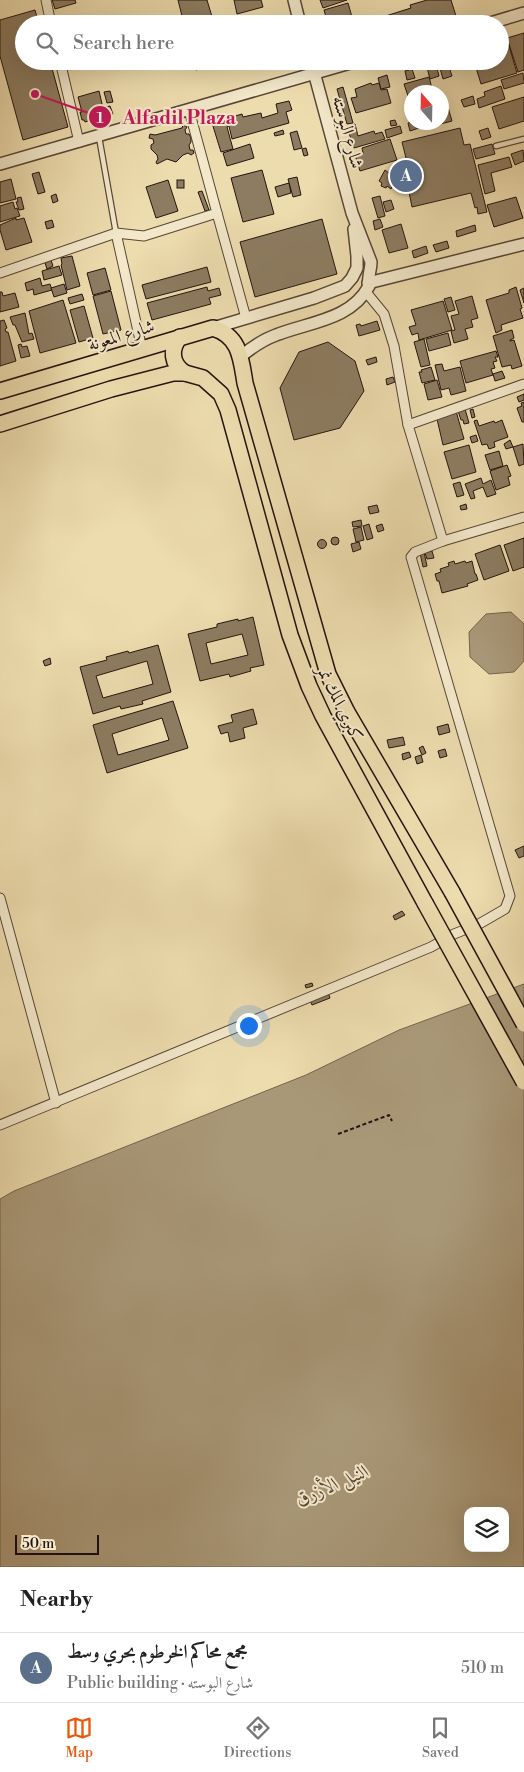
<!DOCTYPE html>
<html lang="en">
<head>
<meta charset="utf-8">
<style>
	body { margin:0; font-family:"Libre Bodoni",Amiri,serif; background:#f2f2f2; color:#222 }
	.controls { position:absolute; right:15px; bottom:15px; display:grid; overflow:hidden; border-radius:10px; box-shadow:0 5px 20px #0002 }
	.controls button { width:45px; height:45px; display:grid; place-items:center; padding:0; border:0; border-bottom:1px solid #e0e0e0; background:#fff; color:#222; font:25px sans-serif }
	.compass { position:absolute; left:404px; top:85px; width:45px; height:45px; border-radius:50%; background:#fff; box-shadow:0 5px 20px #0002; rotate:340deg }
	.scale { position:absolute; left:15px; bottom:12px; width:84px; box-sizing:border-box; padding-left:5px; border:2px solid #25140e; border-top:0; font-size:14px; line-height:18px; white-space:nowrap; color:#25140e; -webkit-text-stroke:4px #f3e8ca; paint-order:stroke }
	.you { position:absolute; left:248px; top:1025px; width:18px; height:18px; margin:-12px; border:4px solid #fff; border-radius:50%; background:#1a73e8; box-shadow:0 0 0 8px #1a73e833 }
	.badge { display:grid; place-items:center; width:32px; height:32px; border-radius:50%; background:#ea580c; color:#fff; font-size:16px; font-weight:700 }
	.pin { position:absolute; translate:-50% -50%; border:2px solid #fff; box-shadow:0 1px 5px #0006 }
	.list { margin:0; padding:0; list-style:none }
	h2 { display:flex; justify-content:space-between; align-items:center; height:65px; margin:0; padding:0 20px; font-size:21px }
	h2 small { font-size:16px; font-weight:400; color:#767676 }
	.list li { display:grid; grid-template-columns:32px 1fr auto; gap:15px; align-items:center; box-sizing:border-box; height:70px; padding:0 20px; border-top:1px solid #e0e0e0 }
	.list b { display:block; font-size:19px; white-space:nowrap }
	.list p { margin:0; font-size:16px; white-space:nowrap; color:#767676 }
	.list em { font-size:16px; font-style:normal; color:#767676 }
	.icon { flex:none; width:28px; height:28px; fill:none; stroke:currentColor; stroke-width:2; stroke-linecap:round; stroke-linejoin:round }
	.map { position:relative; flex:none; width:524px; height:1567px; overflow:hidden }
	.search { position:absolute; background:#fff; box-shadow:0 5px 20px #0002; left:15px; right:15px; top:15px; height:55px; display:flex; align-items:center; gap:12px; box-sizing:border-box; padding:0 18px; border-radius:28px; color:#767676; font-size:19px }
	.sheet { height:135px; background:#fff }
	nav { display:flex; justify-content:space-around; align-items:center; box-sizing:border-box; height:70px; border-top:1px solid #e0e0e0; background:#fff; font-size:14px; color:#767676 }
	nav a { display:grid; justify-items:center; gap:2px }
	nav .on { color:#ea580c }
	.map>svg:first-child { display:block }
	.water { fill:#a99878; stroke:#74634e; fill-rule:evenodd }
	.building { fill:#8d7c61; stroke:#25140e; fill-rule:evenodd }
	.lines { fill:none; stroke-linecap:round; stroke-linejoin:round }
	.service-casing { stroke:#574636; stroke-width:7 }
	.minor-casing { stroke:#574636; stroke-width:11 }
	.tertiary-casing { stroke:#574636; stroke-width:14 }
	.trunk-casing { stroke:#25140e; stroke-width:18 }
	.path { stroke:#25140e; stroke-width:2; stroke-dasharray:4 2.5; stroke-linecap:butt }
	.service { stroke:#f3e8ca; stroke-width:4.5 }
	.minor { stroke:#f3e8ca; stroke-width:9 }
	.tertiary { stroke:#f3e8ca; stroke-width:11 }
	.trunk { stroke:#eddcae; stroke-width:15 }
	.trunk-bridge-casing { stroke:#25140e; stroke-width:18; stroke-linecap:butt }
	.trunk-bridge { stroke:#eddcae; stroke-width:15 }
	.labels { text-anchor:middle; stroke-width:4; stroke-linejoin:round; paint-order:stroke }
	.street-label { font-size:18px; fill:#25140e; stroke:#f3e8ca }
	.water-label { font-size:19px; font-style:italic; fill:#5a4938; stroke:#f3e8ca }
	.leader { fill:none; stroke:#c2185b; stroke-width:2 }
	.callout-dot { fill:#c2185b; stroke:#f3e8ca; stroke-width:2 }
	.mark-label { font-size:15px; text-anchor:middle; font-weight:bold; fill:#fff }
	.callout-label { font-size:19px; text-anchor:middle; font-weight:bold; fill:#c2185b; stroke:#f3e8ca; stroke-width:4; stroke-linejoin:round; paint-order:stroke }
</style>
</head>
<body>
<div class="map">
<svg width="524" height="1567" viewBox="0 0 524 1567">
	<rect width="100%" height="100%" fill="#eddcae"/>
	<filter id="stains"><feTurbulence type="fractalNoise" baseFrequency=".004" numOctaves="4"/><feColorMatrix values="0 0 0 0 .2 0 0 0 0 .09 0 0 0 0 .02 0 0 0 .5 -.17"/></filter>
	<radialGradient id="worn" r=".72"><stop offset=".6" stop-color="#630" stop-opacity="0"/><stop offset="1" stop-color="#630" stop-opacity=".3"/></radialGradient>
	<g class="water">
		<polygon points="511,612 524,624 524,661 514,672 489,674 470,657 469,632 486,614"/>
		<path d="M524,984V1567H0V1199L14,1191L306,1075L399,1030ZM468,1511H505V1548H468Z"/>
	</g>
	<g class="building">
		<polygon points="52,0 75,0 76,3 55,9"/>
		<polygon points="178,0 207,0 213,20 199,24 184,24"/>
		<polygon points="234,0 261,0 263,7 237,14"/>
		<polygon points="320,0 347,0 323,8"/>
		<polygon points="427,0 451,0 456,16 453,17 454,20 443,24 374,24 373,20 411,8 410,5"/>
		<polygon points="348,3 354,24 328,24 324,10"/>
		<polygon points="35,10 39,24 24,24 24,61 50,61 68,127 23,140 0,56 0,20"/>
		<polygon points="524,33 524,70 518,72 507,38"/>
		<polygon points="507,39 517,73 481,84 474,61 500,61 500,42"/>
		<polygon points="67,61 84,61 68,66"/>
		<polygon points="193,61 226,61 196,70"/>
		<polygon points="431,61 435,61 439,76 430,79 426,63"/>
		<polygon points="438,61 447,61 452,76 443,79"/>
		<polygon points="412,69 415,78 407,80 405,71"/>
		<polygon points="523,73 524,83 504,89 501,80"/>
		<polygon points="387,75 390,87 381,89 378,78"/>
		<polygon points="429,77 433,92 412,92 412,99 409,99 404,84"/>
		<polygon points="371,83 372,85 379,83 381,90 387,89 391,103 356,113 351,98 357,97 355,89"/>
		<polygon points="501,86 505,99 479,108 477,99 485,96 484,92"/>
		<polygon points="343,87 353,123 347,124 337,89"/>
		<polygon points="99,91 103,108 110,106 113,114 96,121 95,119 85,122 84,120 82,120 80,112 82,112 78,97"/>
		<polygon points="110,91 113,102 107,103 104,92"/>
		<polygon points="473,96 475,104 464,107 461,100"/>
		<polygon points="524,97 524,121 499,129 492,107"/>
		<polygon points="289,101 292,110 286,112 289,123 232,139 229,126 227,127 233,149 221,152 212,123 242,114 243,117 261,113 262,118 278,113 276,104"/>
		<polygon points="447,104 452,121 433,126 432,122 442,122 442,105"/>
		<polygon points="395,120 397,125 391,126 390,121"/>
		<polygon points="412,122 424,122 425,126 410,131 408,123"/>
		<polygon points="355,124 358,136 374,131 375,134 382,132 385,139 354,148 347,127"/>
		<polygon points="183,125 187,127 185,130 186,134 189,134 191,138 191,142 189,145 190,150 193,150 194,153 191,155 188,153 183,155 176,162 167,159 157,164 156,162 158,159 157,155 151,149 151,145 154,143 153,139 149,138 150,134 155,135 182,128"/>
		<polygon points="400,126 402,133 387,138 385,130"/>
		<polygon points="460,128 464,145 470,144 487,212 478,214 477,207 475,208 471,193 412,207 408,187 413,186 402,142"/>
		<polygon points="488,128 491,137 482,140 479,131"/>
		<polygon points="283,130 284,134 275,136 274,133"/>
		<polygon points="297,131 302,148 294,150 290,133"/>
		<polygon points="390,139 397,160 360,171 355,155 363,153 362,148"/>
		<polygon points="250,144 254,158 227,166 223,153"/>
		<polygon points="492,144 495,154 476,159 473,149"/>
		<polygon points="306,148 308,155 304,156 302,149"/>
		<polygon points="523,150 524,161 515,165 511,154"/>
		<polygon points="509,157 512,167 491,173 495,191 485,194 478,165"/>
		<polygon points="390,169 399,175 391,189 387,186 386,188 381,186 382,183 379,181 385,170 389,173"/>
		<polygon points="262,170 274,214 243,222 231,178"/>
		<polygon points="39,172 45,192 38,194 32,174"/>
		<polygon points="297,177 301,195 293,197 288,179"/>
		<polygon points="11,179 16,199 0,203 0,182"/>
		<polygon points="168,180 178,211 156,218 146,187"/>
		<rect x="177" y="180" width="7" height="8"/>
		<polygon points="289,183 291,193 278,197 275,187"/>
		<polygon points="202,191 209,210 205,211 198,192"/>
		<polygon points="56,194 58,201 53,203 51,196"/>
		<polygon points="380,196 385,216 378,218 372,198"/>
		<polygon points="21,197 24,209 19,210 16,202 18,202 17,198"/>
		<polygon points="516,197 523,218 494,227 487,205"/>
		<polygon points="391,200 394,209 386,212 383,202"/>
		<polygon points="13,202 15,209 17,208 20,216 0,222 0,206"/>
		<polygon points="16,218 16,220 24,218 32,242 6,250 0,230 0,225"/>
		<polygon points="322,219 337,274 255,297 240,242"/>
		<polygon points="380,219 383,227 375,230 373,221"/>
		<polygon points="52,220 54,227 47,229 45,222"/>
		<polygon points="401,224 408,248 389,253 382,230"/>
		<polygon points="475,225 476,231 457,237 456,231"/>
		<polygon points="447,241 449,248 436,252 433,245"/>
		<polygon points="426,246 428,253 414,258 412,251"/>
		<polygon points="72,256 80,286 67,290 61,265 62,264 61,258"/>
		<polygon points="51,260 53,266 47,269 45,263"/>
		<polygon points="59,266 62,275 44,280 42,271"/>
		<polygon points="207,267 211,282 146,299 142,285"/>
		<polygon points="105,268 111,290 93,295 87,273"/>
		<polygon points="40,278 42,286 50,284 52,290 34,295 33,289 27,291 25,283"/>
		<polygon points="64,284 67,293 54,297 51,288"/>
		<polygon points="207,287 208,291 219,288 221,295 209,298 211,304 152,320 147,303"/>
		<polygon points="516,287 522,308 520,309 523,318 501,325 502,330 496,333 486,300 509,293 509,290"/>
		<polygon points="524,288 524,303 520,290"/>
		<polygon points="111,291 121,330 103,334 93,296"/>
		<polygon points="0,292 2,292 3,296 15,293 19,307 0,312"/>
		<polygon points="82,294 84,300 70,304 68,298"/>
		<polygon points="472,296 478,318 471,320 473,327 465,329 468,339 454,343 451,331 455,330 451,316 459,314 455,301"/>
		<polygon points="451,297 455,310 448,312 444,299"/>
		<polygon points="63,300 76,343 40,353 29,311"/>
		<polygon points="443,301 452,330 419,340 418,333 412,335 409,327 416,325 411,310"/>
		<polygon points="84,306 93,338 79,342 70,310"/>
		<polygon points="25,313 29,334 32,333 34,339 22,342 15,325 13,325 10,317"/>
		<polygon points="4,320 7,328 5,329 6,332 8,332 16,361 0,366 0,321"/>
		<polygon points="377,321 380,330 359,336 356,325 360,324 361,326"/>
		<polygon points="512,330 514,338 510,340 510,341 514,340 522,366 512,369 511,365 502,367 493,336"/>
		<polygon points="448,333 451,345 429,351 426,339"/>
		<polygon points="424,339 430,365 421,367 414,342"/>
		<polygon points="328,342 355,361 364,391 340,428 294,440 280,388 299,352"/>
		<polygon points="21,344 22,347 27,346 30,356 21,358 18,345"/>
		<polygon points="496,351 498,357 495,357 497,361 493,362 495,368 491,369 493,375 466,383 460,361"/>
		<polygon points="376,357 377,362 368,365 366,360"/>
		<polygon points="442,364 444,371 460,367 466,391 451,395 449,388 441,390 435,365"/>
		<polygon points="431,367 435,380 422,383 419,372 422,372 421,370"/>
		<polygon points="502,371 505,378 495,381 493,374"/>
		<polygon points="393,377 395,382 387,385 386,379"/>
		<polygon points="437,380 442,397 428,400 424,384"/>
		<polygon points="524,394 524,400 519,402 517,397"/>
		<polygon points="524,402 524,422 522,422 517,408 522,406 521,403"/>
		<polygon points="465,409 469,423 464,424 463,420 461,420 458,411"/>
		<polygon points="473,409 475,417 472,418 470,410"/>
		<polygon points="456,411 464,439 443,445 437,419"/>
		<polygon points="477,420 479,426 494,421 495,423 502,420 508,437 494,442 495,447 489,449 487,444 482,445 474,421"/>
		<polygon points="476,435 478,441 472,443 470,437"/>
		<polygon points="510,440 513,447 506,449 504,444"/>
		<polygon points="523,444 524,464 519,466 513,447"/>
		<polygon points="469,445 476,472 452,479 444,452"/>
		<polygon points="499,451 503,466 490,470 485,455"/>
		<polygon points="507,465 511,476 508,477 510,485 496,490 490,471"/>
		<polygon points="481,478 483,484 491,480 496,494 487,497 483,487 473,491 475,498 471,499 465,484"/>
		<polygon points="460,482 464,495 457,497 453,484"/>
		<polygon points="466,504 467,509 461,510 460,506"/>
		<polygon points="377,505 379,512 370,514 368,507"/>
		<polygon points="361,520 362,526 353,527 352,522"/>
		<polygon points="369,524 373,538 367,540 363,526"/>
		<polygon points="382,524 384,530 378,532 376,526"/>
		<polygon points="361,527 364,540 356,542 353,529"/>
		<circle cx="335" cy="541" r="4"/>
		<polygon points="524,538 524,567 513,571 504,545"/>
		<circle cx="322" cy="544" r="4.5"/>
		<polygon points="359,542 361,549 353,552 351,544"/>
		<polygon points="500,545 509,571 484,580 475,554"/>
		<polygon points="432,551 434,558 427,559 425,553"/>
		<polygon points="424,552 427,566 423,567 420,553"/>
		<polygon points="454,561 455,564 465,561 466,563 472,561 475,574 476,574 478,580 467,584 468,586 442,593 439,581 437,581 435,574 441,572 440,569 449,566 448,563"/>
		<path d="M253,617L264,665L250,668L251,671L230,677L229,674L200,681L188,634L217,627V624L238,619V621ZM242,634L248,655L211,664L206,643Z"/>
		<path d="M158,645L171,692L142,701L143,704L121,709L120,706L93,714L80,667L107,660L106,657L128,651L129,653ZM147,661L153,684L103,698L96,676Z"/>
		<polygon points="50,658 51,664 45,666 43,661"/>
		<path d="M173,701L188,748L107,773L93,725ZM162,718L169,740L118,755L112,734Z"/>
		<polygon points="253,709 257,724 243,728 245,738 230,742 228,732 221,734 218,726 233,722 231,715"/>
		<polygon points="448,724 450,732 439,735 437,727"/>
		<polygon points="403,737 405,745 389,748 387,740"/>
		<polygon points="423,746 426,753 422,755 419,748"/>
		<polygon points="445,749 447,756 440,758 438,751"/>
		<polygon points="409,752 411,757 403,760 402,754"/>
		<polygon points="421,755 423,762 417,764 415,757"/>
		<polygon points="524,846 524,856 519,858 515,850"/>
		<polygon points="402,911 405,915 395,920 393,916"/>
		<polygon points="312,983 313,986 306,988 305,985"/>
		<polygon points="327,989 330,998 312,1005 308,996"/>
	</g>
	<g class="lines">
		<defs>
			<g id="service">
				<polyline points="99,137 116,233"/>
				<polyline points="496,146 524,139"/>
			</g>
			<g id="minor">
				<polyline points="46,0 51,24"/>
				<polyline points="60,61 79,142"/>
				<polyline points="217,213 246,318"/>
				<polyline points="116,233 142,349"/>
				<polyline points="0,273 116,233 144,236 217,213 189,110"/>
				<polyline points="366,292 384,314 394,346 408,425 443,541"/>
				<polyline points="408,425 524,384"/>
				<polyline points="0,898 56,1103"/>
				<polyline points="0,1125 431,947 454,934 479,924 505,909 510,896 411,557 415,552 443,541 524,517"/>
			</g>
			<g id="tertiary">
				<polyline points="294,0 300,24"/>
				<polyline points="487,24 524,13"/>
				<polyline points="0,164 357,61"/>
				<polyline points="368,283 524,244"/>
				<polyline points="213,328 314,298 345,286 352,278 357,268 357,256 354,229"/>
				<path d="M240,357C251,348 262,340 276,335C309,322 351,320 369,286C367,279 371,270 371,262L352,213L311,61"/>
			</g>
			<g id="trunk">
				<path d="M180,337C170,349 171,364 185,373"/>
				<path d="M0,391L213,328C240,336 241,359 245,383L328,674L347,712L452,892"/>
				<polyline points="0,424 111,389 173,373 185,373 203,378 221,394 228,410 290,635 309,686 323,716 425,903"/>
			</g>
		</defs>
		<use href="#service" class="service-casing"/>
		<use href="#minor" class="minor-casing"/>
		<use href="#tertiary" class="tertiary-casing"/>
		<use href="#trunk" class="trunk-casing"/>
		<polyline class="path" points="338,1134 389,1115 392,1121"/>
		<use href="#service" class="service"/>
		<use href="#minor" class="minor"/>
		<use href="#tertiary" class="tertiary"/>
		<use href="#trunk" class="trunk"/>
		<defs>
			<g id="trunk-bridge">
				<polyline points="452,892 524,1024"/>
				<polyline points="425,903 524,1082"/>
			</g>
		</defs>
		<use href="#trunk-bridge" class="trunk-bridge-casing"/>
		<use href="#trunk-bridge" class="trunk-bridge"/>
	</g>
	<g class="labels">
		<g class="street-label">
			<text transform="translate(348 132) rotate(75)" y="6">شارع البوسته</text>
			<text transform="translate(121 335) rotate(-17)" y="6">شارع المعونة</text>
			<text transform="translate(340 703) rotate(64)" y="6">كبري المك نمر</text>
		</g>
		<g class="water-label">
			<text transform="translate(332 1484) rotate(-23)" y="7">النيل الأزرق</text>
		</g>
	</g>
	<path class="leader" d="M35 94L100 117"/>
	<g class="callout-dot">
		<circle cx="35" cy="94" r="5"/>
		<circle cx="100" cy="117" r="12"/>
	</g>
	<g class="mark-label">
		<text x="100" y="123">1</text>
	</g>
	<g class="callout-label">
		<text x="179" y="124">Alfadil Plaza</text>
	</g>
	<rect width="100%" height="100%" filter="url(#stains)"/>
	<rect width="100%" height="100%" fill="url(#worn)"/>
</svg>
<div class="controls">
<button><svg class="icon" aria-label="layers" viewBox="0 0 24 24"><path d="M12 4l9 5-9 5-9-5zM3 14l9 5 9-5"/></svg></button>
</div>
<svg class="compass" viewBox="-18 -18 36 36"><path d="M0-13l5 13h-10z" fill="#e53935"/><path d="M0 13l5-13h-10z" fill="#767676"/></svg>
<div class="scale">50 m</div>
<div class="you"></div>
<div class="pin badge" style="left:406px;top:176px;background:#5c6f8a">A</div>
<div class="search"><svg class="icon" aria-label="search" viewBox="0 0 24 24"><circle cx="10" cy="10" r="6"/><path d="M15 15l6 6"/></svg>Search here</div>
</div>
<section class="sheet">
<h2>Nearby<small></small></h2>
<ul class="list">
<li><span class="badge" style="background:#5c6f8a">A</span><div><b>مجمع محاكم الخرطوم بحري وسط</b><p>Public building · شارع البوسته</p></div><em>510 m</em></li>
</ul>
</section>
<nav>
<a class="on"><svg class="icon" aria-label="map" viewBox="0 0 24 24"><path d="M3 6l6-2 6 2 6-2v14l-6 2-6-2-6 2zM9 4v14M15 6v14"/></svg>Map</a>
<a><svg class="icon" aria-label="directions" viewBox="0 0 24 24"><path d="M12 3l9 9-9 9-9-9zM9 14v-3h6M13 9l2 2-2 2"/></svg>Directions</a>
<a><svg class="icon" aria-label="saved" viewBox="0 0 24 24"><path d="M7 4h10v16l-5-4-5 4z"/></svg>Saved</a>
</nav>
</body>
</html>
